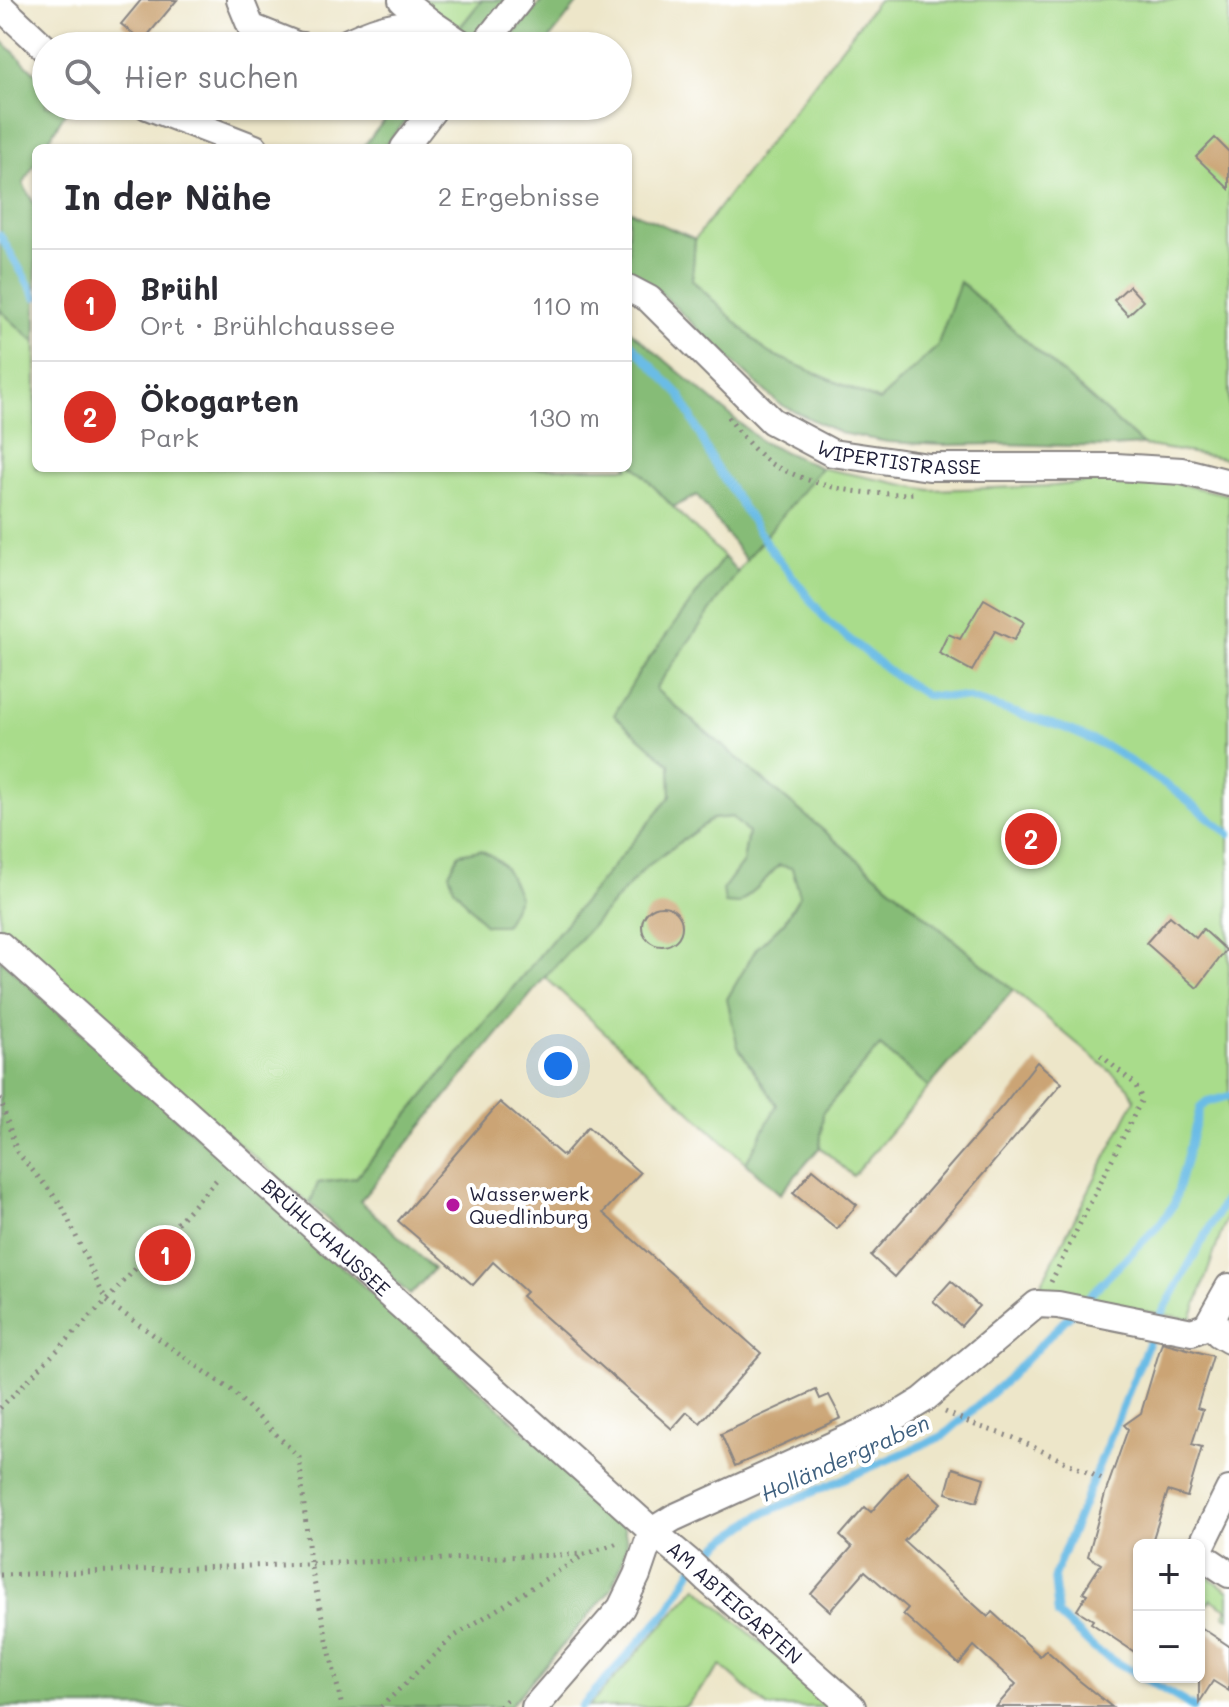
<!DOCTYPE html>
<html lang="de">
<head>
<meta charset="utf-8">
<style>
	body { margin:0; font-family:Mali,sans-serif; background:#f7f7f7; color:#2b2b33 }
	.controls { position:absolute; right:24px; bottom:24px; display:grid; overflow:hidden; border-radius:12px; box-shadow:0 2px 6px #0004 }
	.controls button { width:72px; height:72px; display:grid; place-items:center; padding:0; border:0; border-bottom:2px solid #e1e1e2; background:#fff; color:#2b2b33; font:40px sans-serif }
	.you { position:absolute; left:558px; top:1066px; width:28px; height:28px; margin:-20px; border:6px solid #fff; border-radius:50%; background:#1a73e8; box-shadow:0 0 0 12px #1a73e833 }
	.badge { display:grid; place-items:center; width:52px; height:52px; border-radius:50%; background:#d93025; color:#fff; font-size:26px; font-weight:700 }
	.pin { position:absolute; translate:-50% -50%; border:4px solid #fff; box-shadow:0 2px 8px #0006 }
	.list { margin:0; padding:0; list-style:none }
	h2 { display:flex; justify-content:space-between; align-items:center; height:104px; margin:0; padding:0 32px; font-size:34px }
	h2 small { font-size:26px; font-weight:400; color:#7c7c81 }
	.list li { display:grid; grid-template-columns:52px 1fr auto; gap:24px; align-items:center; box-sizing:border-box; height:112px; padding:0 32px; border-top:2px solid #e1e1e2 }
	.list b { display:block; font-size:30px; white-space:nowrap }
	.list p { margin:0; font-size:26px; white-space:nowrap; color:#7c7c81 }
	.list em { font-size:26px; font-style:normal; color:#7c7c81 }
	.icon { flex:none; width:44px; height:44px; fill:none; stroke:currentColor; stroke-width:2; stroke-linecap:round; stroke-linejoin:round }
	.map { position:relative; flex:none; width:1229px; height:1707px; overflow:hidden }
	.search { position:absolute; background:#fff; box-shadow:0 2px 6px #0004; left:32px; top:32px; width:600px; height:88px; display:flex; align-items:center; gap:20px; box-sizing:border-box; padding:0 28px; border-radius:44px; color:#7c7c81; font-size:30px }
	.panel { position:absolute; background:#fff; box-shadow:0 2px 6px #0004; left:32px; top:144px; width:600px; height:328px; border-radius:12px }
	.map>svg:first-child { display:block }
	.green { fill:#a9dc8b; stroke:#667f63; stroke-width:2 }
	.forest { fill:#86bc77; stroke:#546f59; stroke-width:2 }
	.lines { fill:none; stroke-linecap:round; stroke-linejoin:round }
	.stream { stroke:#6abce6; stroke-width:8 }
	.building { fill:#cba475 }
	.minor-casing { stroke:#888482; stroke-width:30 }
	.path { stroke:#888482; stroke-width:5; stroke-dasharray:2 6; stroke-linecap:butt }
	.minor { stroke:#fff; stroke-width:26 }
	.poi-dot { fill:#b5179e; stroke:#fff; stroke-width:3 }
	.labels { text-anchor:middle; stroke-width:8; stroke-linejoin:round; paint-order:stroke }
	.street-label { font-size:20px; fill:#22223b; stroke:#fff }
	.poi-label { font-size:20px; fill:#22223b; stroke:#fff; text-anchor:start }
	.water-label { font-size:22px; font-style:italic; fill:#3f607f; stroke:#fff }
</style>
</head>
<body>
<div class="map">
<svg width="1229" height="1707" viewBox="0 0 1229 1707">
	<rect width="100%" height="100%" fill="#fff"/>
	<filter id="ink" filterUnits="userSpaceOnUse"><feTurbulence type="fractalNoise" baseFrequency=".0125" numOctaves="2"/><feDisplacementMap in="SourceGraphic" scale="16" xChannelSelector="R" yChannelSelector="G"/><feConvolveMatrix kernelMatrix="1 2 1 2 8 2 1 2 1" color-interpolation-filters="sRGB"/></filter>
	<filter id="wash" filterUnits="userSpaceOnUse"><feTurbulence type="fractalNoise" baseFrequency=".006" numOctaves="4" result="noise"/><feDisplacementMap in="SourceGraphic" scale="32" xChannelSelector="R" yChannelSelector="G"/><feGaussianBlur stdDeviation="1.8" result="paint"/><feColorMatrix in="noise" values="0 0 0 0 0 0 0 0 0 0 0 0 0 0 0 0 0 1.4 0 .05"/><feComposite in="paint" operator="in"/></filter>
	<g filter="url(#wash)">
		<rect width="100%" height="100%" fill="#ede6c9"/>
		<g class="green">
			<polygon points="417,0 482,0 457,31"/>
			<polygon points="878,0 1229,0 1229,459 1143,445 960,282 937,347 879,401 767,353 692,280 695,239"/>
			<polygon points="0,310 36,343 36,468 628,468 628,459 673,507 724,557 638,674 670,764 671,796 356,1178 318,1183 310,1204 173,1088 0,931"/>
			<polygon points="821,468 930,490 1054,486 1105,480 1170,482 1229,495 1229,1211 1191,1319 1036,1294 1135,1100 1129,1087 655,689 746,560"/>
			<polygon points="732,817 748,833 743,862 723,889 738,904 758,887 779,865 792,868 800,895 784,922 756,949 738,1047 778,1105 746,1163 545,977 646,867 712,819"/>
			<polygon points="880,1046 929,1087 853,1176 820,1147 823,1112"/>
			<polygon points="1205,1575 1229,1591 1229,1618 1224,1615 1227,1609 1211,1599 1206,1605 1199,1600 1199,1587"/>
			<polygon points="697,1587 834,1707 768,1707 721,1666 685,1707 588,1707"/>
		</g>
		<g class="forest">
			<polygon points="482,0 507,0 478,34 457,31"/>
			<polygon points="543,0 580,0 544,46 535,46 510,38"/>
			<polygon points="0,39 34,72 46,80 46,106 69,106 44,148 36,148 36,161 23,184 36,207 36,343 0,310"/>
			<polygon points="396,106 418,106 383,148 362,148"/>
			<polygon points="628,210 695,239 692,280 767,352 879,401 937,347 960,282 1143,445 1111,447 999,444 942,445 888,442 840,433 779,404 707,338 659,291 628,274"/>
			<polygon points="628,329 762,442 821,468 746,560 697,495 673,507 628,459"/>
			<polygon points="724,557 738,572 655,689 1013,990 929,1087 880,1046 823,1112 820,1147 780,1194 746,1163 777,1105 738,1047 727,999 756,949 784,922 800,895 792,868 779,865 758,887 738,904 725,903 723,889 743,862 748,833 732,817 712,819 646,867 545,977 360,1201 434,1269 410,1295 310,1204 318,1183 356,1178 671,796 670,764 614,715 638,674"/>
			<path d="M480,850C505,860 509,873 519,897L505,925H485L454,888L449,873L459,854Z"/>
			<polygon points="0,959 618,1515 623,1523 627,1542 622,1563 611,1590 509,1707 0,1707"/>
		</g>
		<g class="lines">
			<g class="stream">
				<polyline points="0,235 36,297"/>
				<polyline points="628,341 681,396 713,462 767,544 827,621 894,675 926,695 967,698 1065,728 1110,748 1177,792 1229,834"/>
				<polyline points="1082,1303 1159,1225 1174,1204 1200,1108 1207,1102 1229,1096"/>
				<polyline points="1139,1675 1097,1651 1058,1615 1054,1576 1156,1324 1229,1193"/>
				<polyline points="1142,1677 1193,1707"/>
				<polyline points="581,1707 669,1609 693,1568 722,1542 762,1514 943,1436 1002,1384 1072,1313"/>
			</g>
		</g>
		<g id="blocks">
			<g class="building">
				<polygon points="141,0 177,0 143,41 121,24"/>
				<polygon points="1215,138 1229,152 1229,189 1196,157"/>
				<polygon points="1129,286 1143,301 1128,315 1114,300"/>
				<polygon points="984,599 1024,622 1014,640 995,631 972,671 939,653 948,634 960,639"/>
				<circle cx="662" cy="926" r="20"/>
				<polygon points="1170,916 1196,938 1203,929 1226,950 1197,988 1146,943"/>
				<polygon points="1037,1062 1062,1083 894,1277 871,1256 1004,1104"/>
				<polygon points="500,1102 563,1156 588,1127 640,1173 603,1213 761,1353 700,1423 687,1412 672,1429 522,1296 526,1292 493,1262 473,1285 398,1221"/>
				<polygon points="813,1169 857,1205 837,1229 793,1193"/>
				<polygon points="951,1281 979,1306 961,1326 933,1301"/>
				<polygon points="1162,1342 1213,1356 1197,1408 1203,1410 1192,1444 1202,1447 1187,1497 1168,1491 1151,1545 1139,1545 1139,1655 1091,1623 1093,1620 1077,1610 1087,1594 1083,1592 1101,1564 1088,1556 1105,1494 1128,1429 1124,1425 1141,1413"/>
				<polygon points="816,1390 820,1399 829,1395 841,1418 735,1466 721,1434"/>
				<polygon points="953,1468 984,1478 977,1502 946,1493"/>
				<polygon points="907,1472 941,1503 904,1541 988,1617 992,1612 1040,1656 1046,1650 1076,1677 1076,1678 1112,1707 996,1707 1016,1684 974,1646 959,1664 903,1614 908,1608 865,1571 830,1611 811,1594 852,1547 840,1536 865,1507 871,1512"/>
				<polygon points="1199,1626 1229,1646 1229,1691 1213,1681 1199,1703"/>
			</g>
		</g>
	</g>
	<g filter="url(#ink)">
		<use href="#blocks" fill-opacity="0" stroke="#888482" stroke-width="2"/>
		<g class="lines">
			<defs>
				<g id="minor">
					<polyline points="240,0 251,27 296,45 303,46"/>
					<polyline points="402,0 431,23 465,46"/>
					<polyline points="0,6 46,49"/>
					<path d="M340,46C372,30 394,22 431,23"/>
					<polyline points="483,46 519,0"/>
					<polyline points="147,106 255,148"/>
					<polyline points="404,148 436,106"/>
					<path id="s1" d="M628,288L649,299L772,421L832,453L929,467H1116L1182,471L1229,483"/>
					<path id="s2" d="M0,945L652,1531L688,1561L708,1580L852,1707"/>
					<polyline points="1214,1317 1219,1334 1229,1340"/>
					<polyline points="652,1531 673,1518 895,1417 923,1400 1037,1304 1058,1305 1192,1332 1207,1326 1229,1287"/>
					<polyline points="1199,1551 1229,1490"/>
					<polyline points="1199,1554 1229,1574"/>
					<polyline points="535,1707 621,1608 637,1575 652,1531"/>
				</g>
			</defs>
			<use href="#minor" class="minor-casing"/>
			<g class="path">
				<polyline points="98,106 124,118"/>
				<path d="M728,417C740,434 753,450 770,463C777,468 786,471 793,474C832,491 874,496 916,493"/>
				<polyline points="0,1098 17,1152 61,1204 106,1301 232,1391 299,1457 310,1563 342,1707"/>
				<polyline points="1051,1282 1142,1099 1135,1084 1098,1053"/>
				<polyline points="0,1408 106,1301 219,1177"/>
				<polyline points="945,1412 975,1425 1014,1438 1102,1479"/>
				<polyline points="0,1575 586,1554 621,1542"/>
				<polyline points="381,1707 453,1637 584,1555"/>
				<polyline points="500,1707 510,1696"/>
			</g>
			<use href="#minor" class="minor"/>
		</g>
	</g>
	<circle class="poi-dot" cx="453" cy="1205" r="8"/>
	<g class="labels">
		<g class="street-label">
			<text dy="7" stroke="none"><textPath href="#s1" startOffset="332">WIPERTISTRASSE</textPath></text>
			<text dy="7" stroke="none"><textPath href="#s2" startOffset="438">BRÜHLCHAUSSEE</textPath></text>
			<text dy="7" stroke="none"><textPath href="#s2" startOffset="986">AM ABTEIGARTEN</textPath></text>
		</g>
		<g class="poi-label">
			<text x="469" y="1201">Wasserwerk<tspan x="469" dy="23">Quedlinburg</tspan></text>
		</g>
		<g class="water-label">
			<text transform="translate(845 1458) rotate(-24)" y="8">Holländergraben</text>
		</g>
	</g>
</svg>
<div class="controls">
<button>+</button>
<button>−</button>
</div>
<div class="you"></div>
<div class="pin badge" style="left:165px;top:1255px">1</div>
<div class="pin badge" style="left:1031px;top:839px">2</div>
<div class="search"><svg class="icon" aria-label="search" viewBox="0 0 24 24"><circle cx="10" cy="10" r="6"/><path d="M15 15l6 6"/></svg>Hier suchen</div>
<section class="panel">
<h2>In der Nähe<small>2 Ergebnisse</small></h2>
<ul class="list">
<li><span class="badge">1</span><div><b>Brühl</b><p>Ort · Brühlchaussee</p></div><em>110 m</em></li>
<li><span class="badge">2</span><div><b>Ökogarten</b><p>Park</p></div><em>130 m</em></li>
</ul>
</section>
</div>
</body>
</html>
